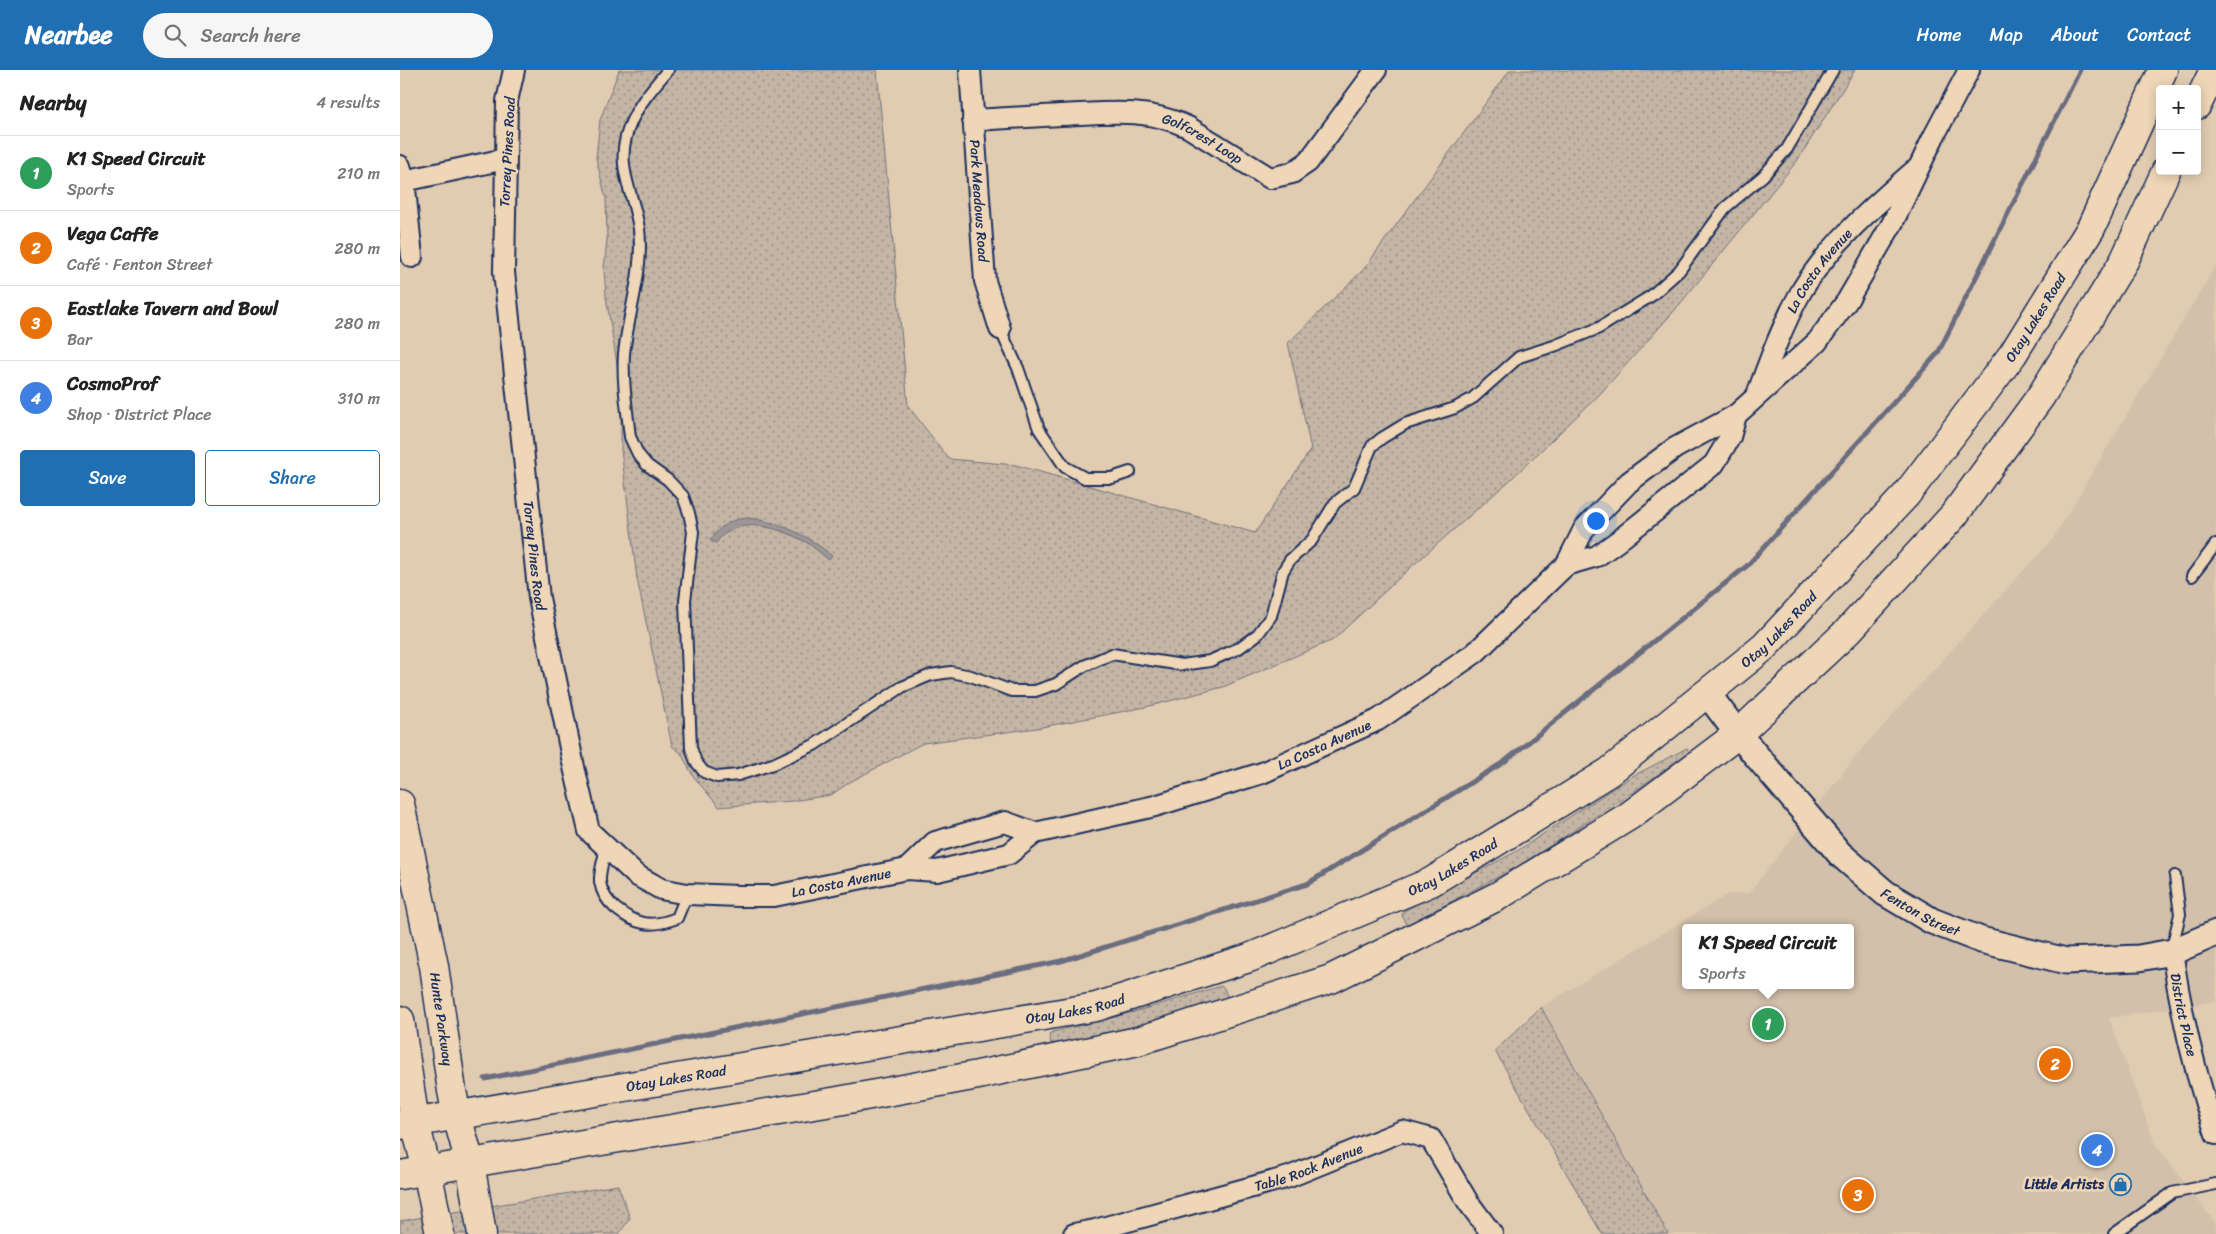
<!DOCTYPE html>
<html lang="en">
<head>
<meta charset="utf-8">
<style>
	body { margin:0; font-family:Sriracha,sans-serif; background:#f6f6f6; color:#222 }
	.controls { position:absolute; right:15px; top:15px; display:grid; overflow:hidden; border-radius:5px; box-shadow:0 2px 12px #0003 }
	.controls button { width:45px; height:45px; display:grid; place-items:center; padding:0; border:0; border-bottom:1px solid #e0e0e0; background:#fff; color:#222; font:25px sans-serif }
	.you { position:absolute; left:1195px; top:450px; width:18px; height:18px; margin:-12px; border:4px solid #fff; border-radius:50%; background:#1a73e8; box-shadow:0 0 0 8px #1a73e833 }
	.badge { display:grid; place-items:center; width:32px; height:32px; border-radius:50%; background:#1f6fb2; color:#fff; font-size:16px; font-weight:700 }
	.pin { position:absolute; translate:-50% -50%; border:2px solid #fff; box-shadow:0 1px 5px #0006 }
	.popup { position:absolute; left:1282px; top:854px; width:172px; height:65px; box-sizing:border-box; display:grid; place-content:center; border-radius:5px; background:#fff; filter:drop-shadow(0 1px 4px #0005); font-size:16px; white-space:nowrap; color:#767676 }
	.popup b { font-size:19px; color:#222 }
	.popup::after { content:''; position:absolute; left:50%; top:100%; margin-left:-10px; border:10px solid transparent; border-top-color:#fff }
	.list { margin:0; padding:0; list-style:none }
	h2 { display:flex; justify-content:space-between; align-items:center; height:65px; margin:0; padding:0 20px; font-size:21px }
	h2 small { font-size:16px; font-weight:400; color:#767676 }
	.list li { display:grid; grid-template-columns:32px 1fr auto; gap:15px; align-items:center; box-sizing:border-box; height:75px; padding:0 20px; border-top:1px solid #e0e0e0 }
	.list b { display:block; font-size:19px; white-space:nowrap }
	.list p { margin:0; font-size:16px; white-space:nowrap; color:#767676 }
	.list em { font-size:16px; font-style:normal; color:#767676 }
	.actions { display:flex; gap:10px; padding:15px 20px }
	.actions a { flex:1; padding:11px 0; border:1px solid #1f6fb2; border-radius:5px; text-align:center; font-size:18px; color:#1f6fb2 }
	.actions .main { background:#1f6fb2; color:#fff }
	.icon { flex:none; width:28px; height:28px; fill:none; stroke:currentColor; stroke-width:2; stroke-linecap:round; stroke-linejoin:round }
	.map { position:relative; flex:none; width:1816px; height:1164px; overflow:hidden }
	header { display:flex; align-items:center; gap:30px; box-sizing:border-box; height:70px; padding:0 25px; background:#1f6fb2; color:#fff }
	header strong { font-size:24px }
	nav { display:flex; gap:28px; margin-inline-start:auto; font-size:18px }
	.search { width:350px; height:45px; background:#f6f6f6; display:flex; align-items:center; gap:12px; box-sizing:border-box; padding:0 18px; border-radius:28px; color:#767676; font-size:19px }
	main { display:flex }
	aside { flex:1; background:#fff }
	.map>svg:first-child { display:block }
	.built { fill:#d2c0ab; fill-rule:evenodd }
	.grass { fill:url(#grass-dots); stroke:#707281 }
	.water { fill:#9e9695; stroke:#6a6d7f }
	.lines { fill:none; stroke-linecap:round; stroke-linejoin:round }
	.stream { stroke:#6a6d7f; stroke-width:5 }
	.service-casing { stroke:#1b2f5e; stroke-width:14 }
	.minor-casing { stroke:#1b2f5e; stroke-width:24 }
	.tertiary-casing { stroke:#1b2f5e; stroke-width:29 }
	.secondary-casing { stroke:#1b2f5e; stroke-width:31 }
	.primary-casing { stroke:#1b2f5e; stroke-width:31 }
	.service { stroke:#eed6b6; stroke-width:10 }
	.minor { stroke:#eed6b6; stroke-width:20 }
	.tertiary { stroke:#eed6b6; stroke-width:25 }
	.secondary { stroke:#eed6b6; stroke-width:28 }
	.primary { stroke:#eed6b6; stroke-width:28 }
	.labels { text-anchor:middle; stroke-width:5; stroke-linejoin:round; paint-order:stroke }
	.street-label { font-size:14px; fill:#1b2f5e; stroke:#eed6b6 }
	.poi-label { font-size:14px; font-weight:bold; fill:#1b2f5e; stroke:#eed6b6; text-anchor:end }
</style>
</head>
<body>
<header>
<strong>Nearbee</strong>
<div class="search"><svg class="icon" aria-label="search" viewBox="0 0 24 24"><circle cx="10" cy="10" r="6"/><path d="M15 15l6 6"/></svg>Search here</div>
<nav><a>Home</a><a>Map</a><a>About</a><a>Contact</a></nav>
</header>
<main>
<aside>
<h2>Nearby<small>4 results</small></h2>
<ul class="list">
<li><span class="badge" style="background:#2e9e5b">1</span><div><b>K1 Speed Circuit</b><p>Sports</p></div><em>210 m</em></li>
<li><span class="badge" style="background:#e8710a">2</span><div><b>Vega Caffe</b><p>Café · Fenton Street</p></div><em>280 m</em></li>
<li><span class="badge" style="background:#e8710a">3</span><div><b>Eastlake Tavern and Bowl</b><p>Bar</p></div><em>280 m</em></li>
<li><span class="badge" style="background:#3f7fe0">4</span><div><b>CosmoProf</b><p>Shop · District Place</p></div><em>310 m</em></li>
</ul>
<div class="actions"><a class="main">Save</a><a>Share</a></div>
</aside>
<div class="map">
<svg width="1816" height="1164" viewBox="0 0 1816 1164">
	<defs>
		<pattern id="grass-dots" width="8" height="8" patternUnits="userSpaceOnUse" patternTransform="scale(1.25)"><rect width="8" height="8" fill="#c4b5a4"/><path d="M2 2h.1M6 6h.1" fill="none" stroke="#9e9489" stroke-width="1.8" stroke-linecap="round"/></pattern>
	</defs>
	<rect width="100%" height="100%" fill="#e1ccb1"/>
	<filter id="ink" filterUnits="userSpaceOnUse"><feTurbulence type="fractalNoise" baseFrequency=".02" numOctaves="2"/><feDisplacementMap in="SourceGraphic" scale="10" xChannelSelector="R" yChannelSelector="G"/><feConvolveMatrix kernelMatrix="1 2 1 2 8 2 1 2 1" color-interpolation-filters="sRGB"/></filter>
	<g filter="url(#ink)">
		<path class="built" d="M1816,195V931L1709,948L1755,1074L1816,1154V1164H1268L1141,937L1328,824L1349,823L1460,681L1654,467ZM1286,858H1450V915H1286Z"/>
		<g class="grass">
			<polygon points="219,0 477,0 508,336 549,389 616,395 855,463 911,379 888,273 963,200 1110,0 1455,0 1397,91 1275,240 1199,325 1108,412 1010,498 933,570 823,617 746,637 637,658 523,673 450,712 431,725 392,731 319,737 293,706 281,683 272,676 237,509 221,379 221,337 217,294 206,227 204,199 207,169 206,129 196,88 200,50"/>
			<polygon points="1287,678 1289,682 1236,720 1124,793 1009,854 1005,853 1002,845 1004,841 1117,781 1231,707"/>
			<polygon points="821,916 824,918 827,926 823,930 740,955 654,975 651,973 649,964 652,962 734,942"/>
			<polygon points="1141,937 1268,1164 1202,1164 1095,981"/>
			<polygon points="218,1115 230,1148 219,1164 0,1164 0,1151"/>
		</g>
		<path class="water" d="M348,448C380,452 408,465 432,486L429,490C421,484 413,476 404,471C378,457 336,444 316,473L310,470C320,456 330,449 348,448Z"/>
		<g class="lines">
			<polyline class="stream" points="85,1009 661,891 907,814 1104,692 1348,495 1538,283 1680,0"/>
			<defs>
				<g id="service">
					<path d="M268,0C250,21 233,40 226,67C217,100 235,128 239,159C244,201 228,243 224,284C222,311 227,339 230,367L238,384L247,395L268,410L283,426L289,443L293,462L285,531L291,678L296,692L304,702L317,707L338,705L373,694L414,675L502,617L531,605L551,602L571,606L612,621H635L656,614L684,596L712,584L782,595L810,591L839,578L858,564L871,546L883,501L890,490L912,470L935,433L954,418L972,376L982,368L1005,354L1055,338L1073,328L1119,287L1154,276L1199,258L1251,226L1279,201L1325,138L1363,106L1387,79L1433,0"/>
					<polyline points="600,259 618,298 639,359 665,397 685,408 712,408 730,402"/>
					<polyline points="1792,506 1816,474"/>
					<path d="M206,778C204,788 199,802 200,812C202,824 207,831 215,838C236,855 251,858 277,848L287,824"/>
					<polyline points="1772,878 1780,844 1775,806"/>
					<polyline points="1714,1164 1772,1123 1816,1114"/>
				</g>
				<g id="minor">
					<path id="s1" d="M114,0L107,31L104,202L139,528L174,697L189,761L236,805L261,819L287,824L339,826H374L507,799L537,801L609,784L635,763L755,736L862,703L978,650L1075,583L1166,495L1184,459L1229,412L1275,378L1336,345L1417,272L1447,231L1492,154L1534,66L1569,0"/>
					<path id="s2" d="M570,0L585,211L600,259"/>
					<path id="s3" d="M573,50C602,48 631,47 661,45C707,43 745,37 788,57L870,108L892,103L908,92L976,0"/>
					<polyline points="0,96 4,109 12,187"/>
					<polyline points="4,111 105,89"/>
					<path id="s4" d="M1357,325C1370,289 1383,254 1402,220C1431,173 1473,137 1514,101"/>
					<polyline points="1166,495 1197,486 1218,471 1314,394 1330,367 1336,345"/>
					<polyline points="507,799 535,772 605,752 635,763"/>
					<path id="s5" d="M1772,882C1781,943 1795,1005 1816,1064"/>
					<path id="s6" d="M674,1164L695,1160L889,1107L1002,1061L1031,1069L1068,1132L1092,1164"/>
				</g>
				<g id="tertiary">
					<path id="s7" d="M1307,623L1338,664L1440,784L1485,823L1532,851L1581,870L1666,891L1739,888L1772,882L1816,863"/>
				</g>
				<g id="secondary">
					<path id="s8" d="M0,734L34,896L52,1021L57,1046L70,1093L82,1164"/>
					<polyline points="0,950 15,1053 27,1100 40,1164"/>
				</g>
				<g id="primary">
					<polyline points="1797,35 1814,0"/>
					<path id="s9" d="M0,1055L696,937L849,888L1031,812L1209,702L1364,577L1506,425L1613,284L1691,158L1763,0"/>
					<polyline points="0,1105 438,1031 578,1005 738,971 931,909 1098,826 1229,746 1338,664 1448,561 1554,445 1641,326 1724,191 1766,101"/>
				</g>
			</defs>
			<use href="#service" class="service-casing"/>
			<use href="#minor" class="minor-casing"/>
			<use href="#tertiary" class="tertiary-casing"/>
			<use href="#secondary" class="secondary-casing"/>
			<use href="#primary" class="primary-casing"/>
			<use href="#service" class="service"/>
			<use href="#minor" class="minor"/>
			<use href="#tertiary" class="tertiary"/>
			<use href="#secondary" class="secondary"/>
			<use href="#primary" class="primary"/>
		</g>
	</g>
	<defs>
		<symbol id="shop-ring" viewBox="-11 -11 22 22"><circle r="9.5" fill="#eed6b6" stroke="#1f6fb2" stroke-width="1.5"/><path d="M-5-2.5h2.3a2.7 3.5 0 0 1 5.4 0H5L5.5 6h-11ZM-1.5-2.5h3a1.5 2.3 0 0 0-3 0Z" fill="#1f6fb2"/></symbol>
	</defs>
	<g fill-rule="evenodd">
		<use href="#shop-ring" x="1708" y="1102" width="25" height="25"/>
	</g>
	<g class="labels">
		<g class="street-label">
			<text dy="5" stroke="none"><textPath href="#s3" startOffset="235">Golfcrest Loop</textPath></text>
			<text transform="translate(107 82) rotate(-87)" y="5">Torrey Pines Road</text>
			<text dy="5" stroke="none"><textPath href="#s2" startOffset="131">Park Meadows Road</textPath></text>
			<text dy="5" stroke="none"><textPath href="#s4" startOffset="140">La Costa Avenue</textPath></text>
			<text dy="5" stroke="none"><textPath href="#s9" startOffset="1900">Otay Lakes Road</textPath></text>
			<text dy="5" stroke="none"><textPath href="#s1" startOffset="488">Torrey Pines Road</textPath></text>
			<text dy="5" stroke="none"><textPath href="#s9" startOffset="1495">Otay Lakes Road</textPath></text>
			<text dy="5" stroke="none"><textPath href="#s1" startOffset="1552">La Costa Avenue</textPath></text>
			<text dy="5" stroke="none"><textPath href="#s9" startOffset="1090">Otay Lakes Road</textPath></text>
			<text dy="5" stroke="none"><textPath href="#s1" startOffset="1044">La Costa Avenue</textPath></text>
			<text dy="5" stroke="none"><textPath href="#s7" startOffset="309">Fenton Street</textPath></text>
			<text dy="5" stroke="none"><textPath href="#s9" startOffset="685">Otay Lakes Road</textPath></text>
			<text dy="5" stroke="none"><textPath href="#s5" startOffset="64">District Place</textPath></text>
			<text dy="5" stroke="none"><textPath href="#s8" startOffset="219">Hunte Parkway</textPath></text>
			<text dy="5" stroke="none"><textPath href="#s9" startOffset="280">Otay Lakes Road</textPath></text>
			<text dy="5" stroke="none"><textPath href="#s6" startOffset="244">Table Rock Avenue</textPath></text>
		</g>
		<g class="poi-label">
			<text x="1704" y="1119">Little Artists</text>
		</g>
	</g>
</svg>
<div class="controls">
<button>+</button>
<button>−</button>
</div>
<div class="you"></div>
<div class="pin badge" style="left:1368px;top:954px;background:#2e9e5b">1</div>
<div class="popup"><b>K1 Speed Circuit</b>Sports</div>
<div class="pin badge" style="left:1655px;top:994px;background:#e8710a">2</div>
<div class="pin badge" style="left:1458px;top:1125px;background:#e8710a">3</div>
<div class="pin badge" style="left:1697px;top:1080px;background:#3f7fe0">4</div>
</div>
</main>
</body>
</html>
